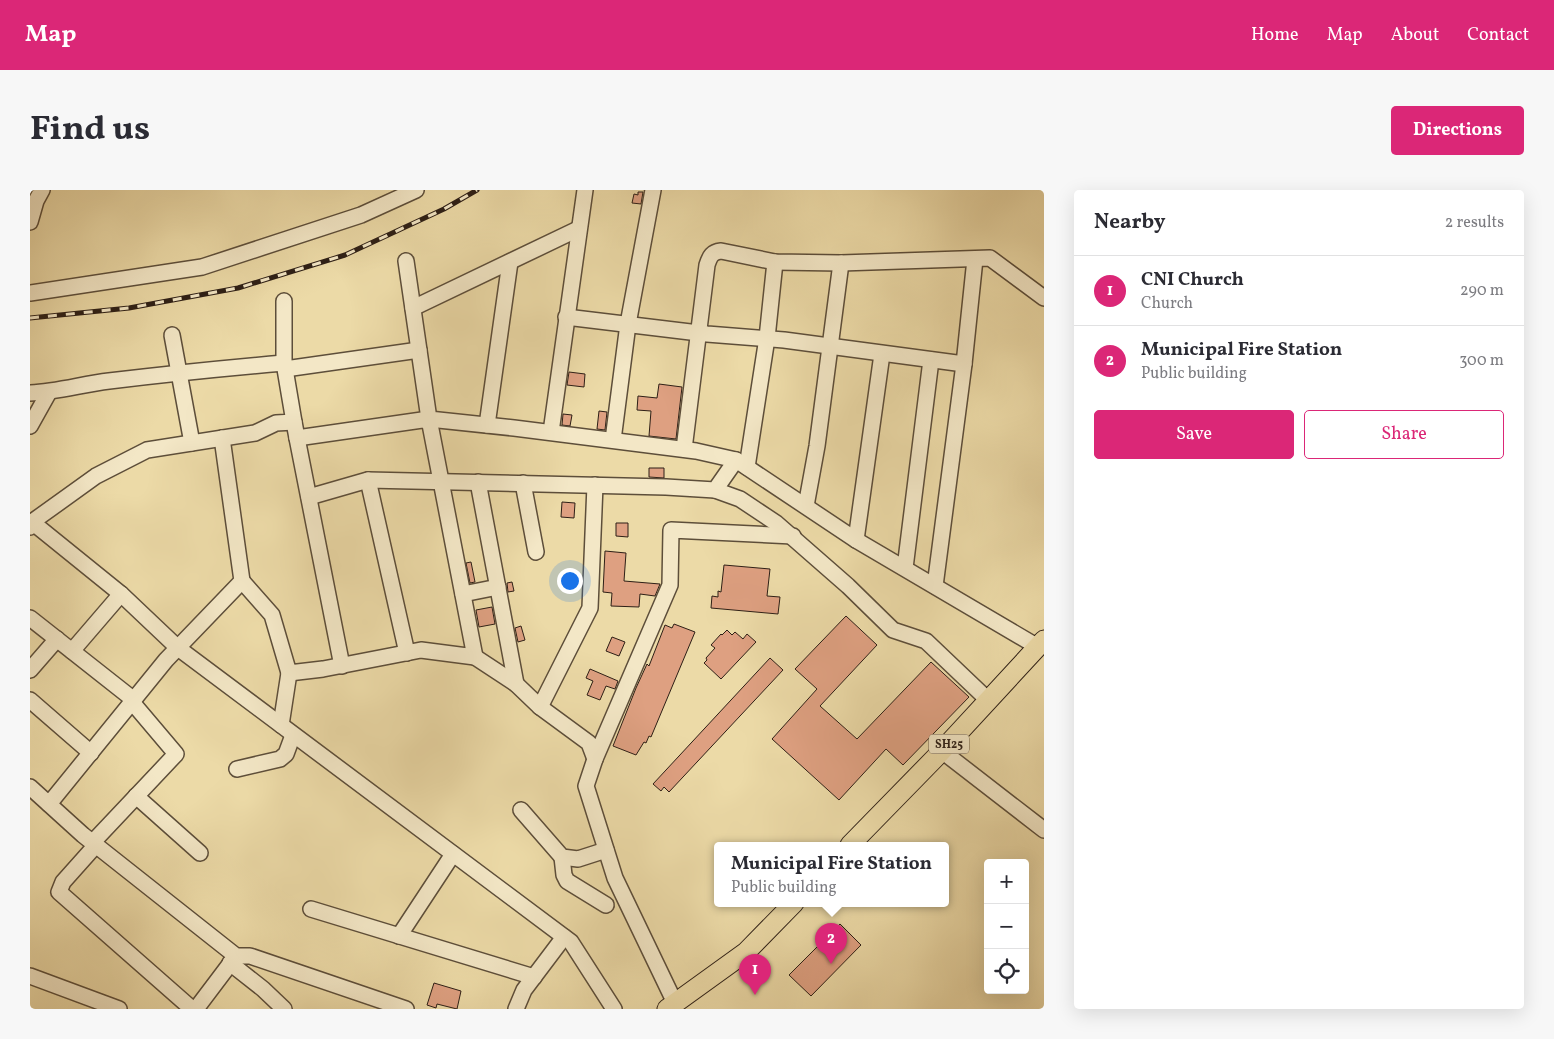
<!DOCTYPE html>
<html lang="en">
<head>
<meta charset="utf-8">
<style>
	body { margin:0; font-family:Vollkorn,serif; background:#f7f7f7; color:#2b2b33 }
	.controls { position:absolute; right:15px; bottom:15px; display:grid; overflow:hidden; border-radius:5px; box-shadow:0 5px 20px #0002 }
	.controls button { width:45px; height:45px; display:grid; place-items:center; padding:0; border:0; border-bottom:1px solid #e1e1e2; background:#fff; color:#2b2b33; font:25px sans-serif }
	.you { position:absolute; left:539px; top:390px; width:18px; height:18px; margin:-12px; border:4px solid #fff; border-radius:50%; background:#1a73e8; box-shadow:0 0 0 8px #1a73e833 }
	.badge { display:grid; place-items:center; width:32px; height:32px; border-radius:50%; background:#db2777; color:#fff; font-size:16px; font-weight:700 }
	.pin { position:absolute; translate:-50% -41px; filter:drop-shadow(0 1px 2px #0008) }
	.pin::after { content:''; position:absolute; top:26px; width:18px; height:15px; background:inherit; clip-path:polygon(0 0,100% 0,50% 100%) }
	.popup { position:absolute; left:684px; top:652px; width:235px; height:65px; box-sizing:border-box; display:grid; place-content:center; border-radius:5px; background:#fff; filter:drop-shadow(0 1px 4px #0005); font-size:16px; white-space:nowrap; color:#7c7c81 }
	.popup b { font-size:19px; color:#2b2b33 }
	.popup::after { content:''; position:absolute; left:50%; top:100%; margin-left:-10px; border:10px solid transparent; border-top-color:#fff }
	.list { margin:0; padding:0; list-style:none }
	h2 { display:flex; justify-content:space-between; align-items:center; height:65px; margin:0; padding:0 20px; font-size:21px }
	h2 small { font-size:16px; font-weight:400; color:#7c7c81 }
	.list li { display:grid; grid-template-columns:32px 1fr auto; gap:15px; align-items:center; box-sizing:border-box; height:70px; padding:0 20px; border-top:1px solid #e1e1e2 }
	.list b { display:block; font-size:19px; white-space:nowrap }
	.list p { margin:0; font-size:16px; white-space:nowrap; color:#7c7c81 }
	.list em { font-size:16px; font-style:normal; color:#7c7c81 }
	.actions { display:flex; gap:10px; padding:15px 20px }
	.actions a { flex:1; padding:11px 0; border:1px solid #db2777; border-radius:5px; text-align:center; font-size:18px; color:#db2777 }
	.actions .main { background:#db2777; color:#fff }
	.icon { flex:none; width:28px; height:28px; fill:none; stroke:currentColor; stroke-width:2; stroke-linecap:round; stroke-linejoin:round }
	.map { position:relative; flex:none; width:1014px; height:819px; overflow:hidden; border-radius:5px }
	header { display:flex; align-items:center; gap:30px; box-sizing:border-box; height:70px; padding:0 25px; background:#db2777; color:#fff }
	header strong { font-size:24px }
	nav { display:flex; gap:28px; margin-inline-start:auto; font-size:18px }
	.intro { display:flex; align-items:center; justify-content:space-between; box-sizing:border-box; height:120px; padding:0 30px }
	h1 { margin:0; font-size:35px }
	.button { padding:12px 22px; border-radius:5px; background:#db2777; color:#fff; font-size:18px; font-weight:700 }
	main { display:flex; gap:30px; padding:0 30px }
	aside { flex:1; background:#fff; border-radius:5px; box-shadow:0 5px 20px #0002 }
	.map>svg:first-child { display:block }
	.building { fill:#dea081; stroke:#2d1f16 }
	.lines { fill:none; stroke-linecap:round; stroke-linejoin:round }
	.minor-casing { stroke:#5d4e3a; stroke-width:18 }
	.major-casing { stroke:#2d1f16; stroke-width:21 }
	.minor { stroke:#f3e7c6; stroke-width:15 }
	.major { stroke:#ecdaa7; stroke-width:19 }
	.rail-casing { stroke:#2d1f16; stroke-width:5 }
	.rail { stroke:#f3e7c6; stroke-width:3; stroke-dasharray:9; stroke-linecap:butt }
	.labels { text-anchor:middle; stroke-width:4; stroke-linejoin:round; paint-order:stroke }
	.shield { fill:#f3e7c6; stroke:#685b4b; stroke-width:1 }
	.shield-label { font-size:12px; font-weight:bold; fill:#2d1f16 }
</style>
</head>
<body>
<header>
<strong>Map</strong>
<nav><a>Home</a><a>Map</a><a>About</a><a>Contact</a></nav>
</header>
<div class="intro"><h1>Find us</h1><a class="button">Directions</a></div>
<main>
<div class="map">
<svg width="1014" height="819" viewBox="0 0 1014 819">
	<rect width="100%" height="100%" fill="#ecdaa7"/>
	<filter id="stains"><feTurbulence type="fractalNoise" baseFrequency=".004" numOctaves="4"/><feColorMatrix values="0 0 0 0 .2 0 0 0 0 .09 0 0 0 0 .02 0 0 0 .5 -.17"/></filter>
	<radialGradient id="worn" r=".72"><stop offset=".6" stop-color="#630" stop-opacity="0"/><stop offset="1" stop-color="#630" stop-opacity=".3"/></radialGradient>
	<g class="building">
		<polygon points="608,2 613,2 611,14 602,13 604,4 608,5"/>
		<polygon points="539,182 555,184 554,197 537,195"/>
		<polygon points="629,194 652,197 646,249 619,246 621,221 607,220 608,206 627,208"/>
		<polygon points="569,221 577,222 575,240 567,239"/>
		<polygon points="533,224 542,225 540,236 532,235"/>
		<polygon points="619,278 634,278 634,288 619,287"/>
		<polygon points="532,312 545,313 544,328 531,327"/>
		<polygon points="586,333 598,333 598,347 586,346"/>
		<polygon points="575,361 596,363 594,391 630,394 625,406 610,404 609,417 581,416 582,403 573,402"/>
		<polygon points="441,372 445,392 440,393 436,373"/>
		<polygon points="694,375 740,379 737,406 750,407 748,424 681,418 682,406 688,407 688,401 691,402"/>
		<polygon points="482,392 484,401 478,402 477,393"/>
		<polygon points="462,417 465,434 449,437 446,420"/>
		<polygon points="816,426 847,455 790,516 827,549 901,472 939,507 873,575 856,559 809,610 742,549 787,499 765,479"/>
		<polygon points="644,434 665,442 621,547 619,546 616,553 614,552 606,565 583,556 606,498 617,474 619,476 635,435 642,438"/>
		<polygon points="491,436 495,450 488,452 485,438"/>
		<polygon points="697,440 702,445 705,442 713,449 717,444 726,452 691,489 674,473 677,470 676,468 685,458 681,455 691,444 692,445"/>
		<polygon points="582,447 595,452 589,466 576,461"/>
		<polygon points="740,468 753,480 639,602 634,597 631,601 623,594"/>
		<polygon points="560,479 588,491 585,499 576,496 570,510 557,505 563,491 556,488"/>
		<polygon points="810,734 831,755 781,806 759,785"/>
		<polygon points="404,793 431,801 427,819 407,814 406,818 397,815"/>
	</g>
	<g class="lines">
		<defs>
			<g id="minor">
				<polyline points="0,32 6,11 12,0"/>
				<polyline points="376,71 399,229 484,238 666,261 706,270 826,350 1008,457"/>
				<polyline points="0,103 172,77 331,25 386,0"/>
				<polyline points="383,118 548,39"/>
				<polyline points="536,127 677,144 754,150 934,174 945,69"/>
				<polyline points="142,145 162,253"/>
				<polyline points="255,179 389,160"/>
				<path d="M0,203C27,202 53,194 79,191C137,184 196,178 254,173"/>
				<polyline points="457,235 480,72"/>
				<polyline points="0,236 19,202"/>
				<polyline points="521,242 555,0"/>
				<polyline points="267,248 312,476"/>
				<polyline points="583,250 598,134 623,0"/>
				<path d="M654,259L677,75C680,66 682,62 691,61L745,72L811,73L960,68L1014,108"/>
				<polyline points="717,277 737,148 745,72"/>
				<polyline points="338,290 377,463"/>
				<polyline points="448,292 486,494"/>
				<polyline points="493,293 506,362"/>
				<polyline points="685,300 710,309 746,333 818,396 863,440 896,451 958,510"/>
				<polyline points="279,307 338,290 636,297 685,300 706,270"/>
				<polyline points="776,316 787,256 811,73"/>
				<polyline points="2,332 91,404 148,458 541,752 584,819"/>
				<polyline points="0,337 2,332 66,286 117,260 225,243 246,233 264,232 254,173 254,111"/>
				<polyline points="826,350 852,164"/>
				<polyline points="875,378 901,170"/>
				<polyline points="212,391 242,425 259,483 293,479 391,460 445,467 399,229 267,248 264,232"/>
				<polyline points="905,396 934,174"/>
				<polyline points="433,404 468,397"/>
				<polyline points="0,428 104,510"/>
				<polyline points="42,461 91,404"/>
				<polyline points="445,467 486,494 510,517 560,418 565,295"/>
				<polyline points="0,480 27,449"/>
				<polyline points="0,510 61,563"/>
				<polyline points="510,517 559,553 565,569 640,395 641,340 763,346"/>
				<polyline points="251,535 259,483"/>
				<polyline points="912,561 1014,640"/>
				<polyline points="565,569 556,596 585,688 645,813"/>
				<polyline points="207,579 250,569 256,564 263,545"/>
				<polyline points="0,597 53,645 206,766 220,766 376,819"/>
				<polyline points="106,606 170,663"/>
				<polyline points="19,614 136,470 212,391 192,248"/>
				<polyline points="491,620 532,667 548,669 576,660"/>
				<polyline points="63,652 146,564 102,512"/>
				<polyline points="66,655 33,692 29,702 162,819"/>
				<polyline points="532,667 534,685 537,691 576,715"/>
				<polyline points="281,719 504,787"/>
				<polyline points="369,746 423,664"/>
				<polyline points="200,773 233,799 254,819"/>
				<polyline points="0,786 89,819"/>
				<polyline points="166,819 206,766"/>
				<polyline points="486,819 494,800 534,747"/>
			</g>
			<g id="major">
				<polyline points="820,655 906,567 1014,450"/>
				<polyline points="637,819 716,762 764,713"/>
			</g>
		</defs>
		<use href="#minor" class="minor-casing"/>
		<use href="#major" class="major-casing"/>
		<use href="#minor" class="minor"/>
		<use href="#major" class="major"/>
		<defs>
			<polyline id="rail" points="0,128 99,118 208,98 315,65 414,19 447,0"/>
		</defs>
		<use href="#rail" class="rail-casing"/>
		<use href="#rail" class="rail"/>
	</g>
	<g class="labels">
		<rect class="shield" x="899" y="544.5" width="40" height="19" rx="4"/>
		<g class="shield-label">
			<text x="919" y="558">SH25</text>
		</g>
	</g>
	<rect width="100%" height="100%" filter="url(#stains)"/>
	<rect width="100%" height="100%" fill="url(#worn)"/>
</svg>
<div class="controls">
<button>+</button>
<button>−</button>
<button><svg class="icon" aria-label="locate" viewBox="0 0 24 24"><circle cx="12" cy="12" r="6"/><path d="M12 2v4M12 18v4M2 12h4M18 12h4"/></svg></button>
</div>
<div class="you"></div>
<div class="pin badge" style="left:725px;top:805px">1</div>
<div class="pin badge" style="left:801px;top:774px">2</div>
<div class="popup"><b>Municipal Fire Station</b>Public building</div>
</div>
<aside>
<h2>Nearby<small>2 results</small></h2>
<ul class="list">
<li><span class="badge">1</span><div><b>CNI Church</b><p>Church</p></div><em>290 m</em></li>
<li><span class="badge">2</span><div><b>Municipal Fire Station</b><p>Public building</p></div><em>300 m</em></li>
</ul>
<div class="actions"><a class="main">Save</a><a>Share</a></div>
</aside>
</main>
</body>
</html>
